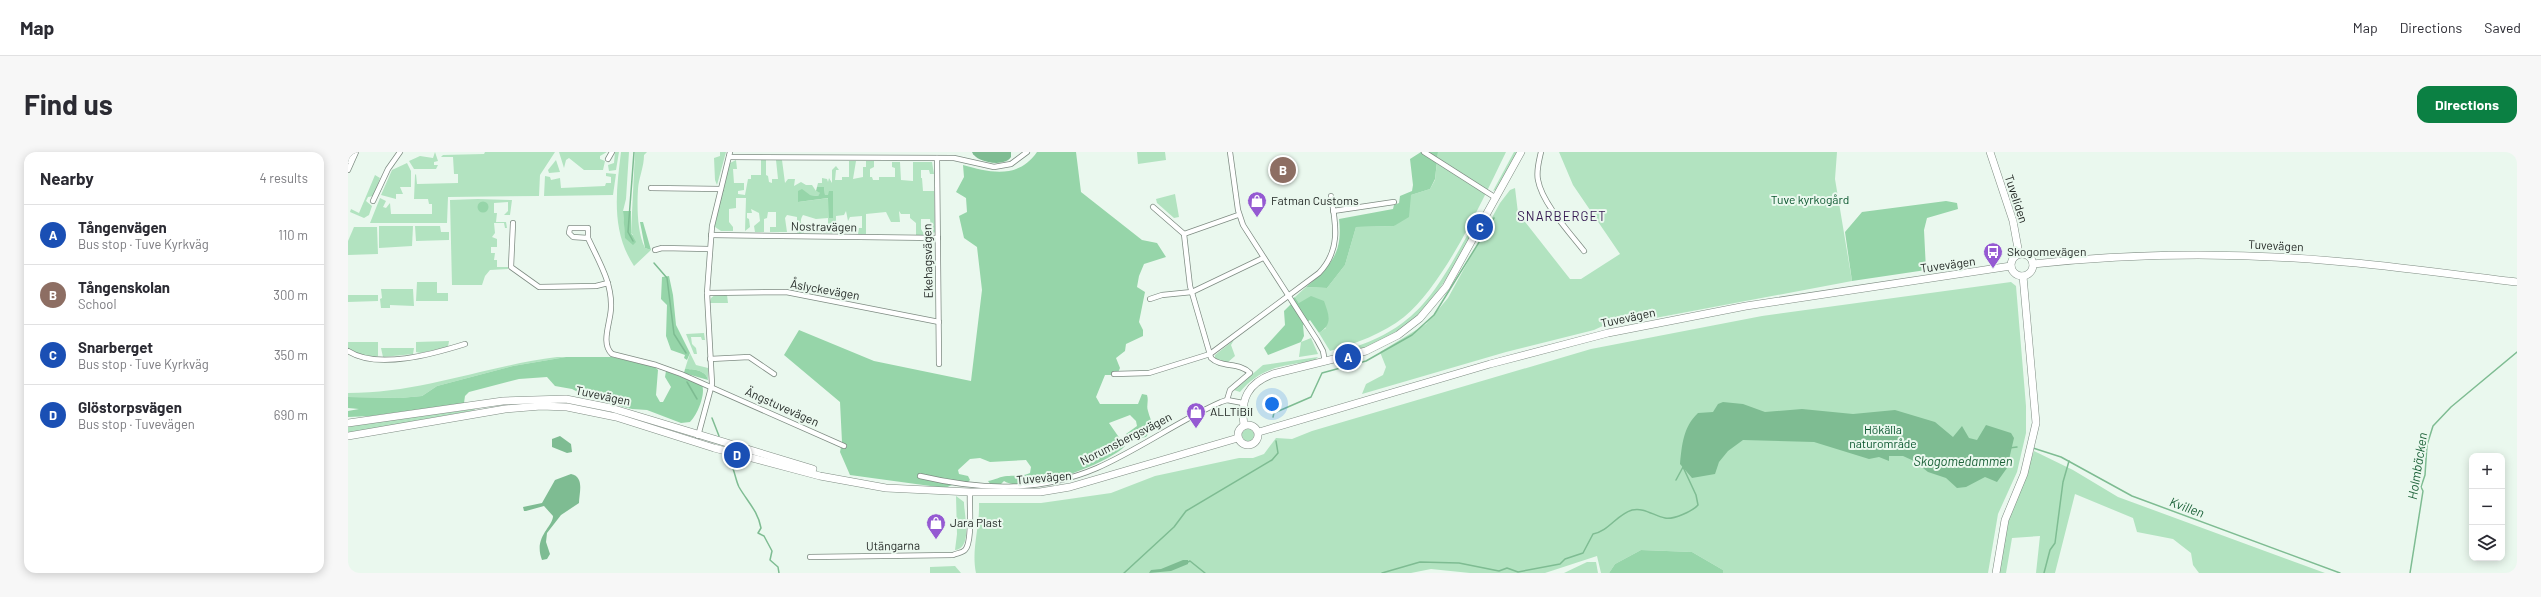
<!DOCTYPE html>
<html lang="en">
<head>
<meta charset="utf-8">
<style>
	body { margin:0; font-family:Barlow,sans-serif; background:#f7f7f7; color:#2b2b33 }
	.controls { position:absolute; right:12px; bottom:12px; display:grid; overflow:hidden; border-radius:8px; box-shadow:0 2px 10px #0003 }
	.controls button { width:36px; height:36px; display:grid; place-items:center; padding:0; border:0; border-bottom:1px solid #e1e1e2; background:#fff; color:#2b2b33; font:20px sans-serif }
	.you { position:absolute; left:924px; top:252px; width:14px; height:14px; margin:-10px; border:3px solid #fff; border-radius:50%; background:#1a73e8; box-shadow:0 0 0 6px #1a73e833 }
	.badge { display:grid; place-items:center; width:26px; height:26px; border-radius:50%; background:#0b8043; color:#fff; font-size:13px; font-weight:700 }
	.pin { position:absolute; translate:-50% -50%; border:2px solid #fff; box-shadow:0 1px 4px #0006 }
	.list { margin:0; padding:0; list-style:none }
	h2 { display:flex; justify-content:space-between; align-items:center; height:52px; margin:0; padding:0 16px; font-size:17px }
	h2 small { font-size:13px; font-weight:400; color:#7c7c81 }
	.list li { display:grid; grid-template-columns:26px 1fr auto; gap:12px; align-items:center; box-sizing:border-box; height:60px; padding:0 16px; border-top:1px solid #e1e1e2 }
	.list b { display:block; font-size:15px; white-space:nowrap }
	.list p { margin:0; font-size:13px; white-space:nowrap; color:#7c7c81 }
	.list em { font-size:13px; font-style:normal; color:#7c7c81 }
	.icon { flex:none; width:22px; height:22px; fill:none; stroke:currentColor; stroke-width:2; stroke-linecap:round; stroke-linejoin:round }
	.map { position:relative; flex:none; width:2169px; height:421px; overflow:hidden; border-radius:12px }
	header { display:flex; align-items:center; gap:24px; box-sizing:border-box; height:56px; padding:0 20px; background:#fff; border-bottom:1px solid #e1e1e2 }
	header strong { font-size:19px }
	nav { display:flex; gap:22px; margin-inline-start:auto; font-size:14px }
	.intro { display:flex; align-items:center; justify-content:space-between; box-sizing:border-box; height:96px; padding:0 24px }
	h1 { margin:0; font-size:28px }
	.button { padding:10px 18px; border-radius:12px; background:#0b8043; color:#fff; font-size:14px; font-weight:700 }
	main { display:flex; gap:24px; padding:0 24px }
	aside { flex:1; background:#fff; border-radius:12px; box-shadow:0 2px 10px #0003 }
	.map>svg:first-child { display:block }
	.green { fill:#b2e3c0 }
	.forest { fill:#96d5a9 }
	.water { fill:#7ebc92 }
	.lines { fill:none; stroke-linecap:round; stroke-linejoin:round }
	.stream { stroke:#7ebc92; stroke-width:1.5 }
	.street-casing { stroke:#7f8c83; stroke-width:6 }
	.secondary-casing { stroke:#7f8c83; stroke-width:8 }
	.street { stroke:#fff; stroke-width:4.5 }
	.secondary { stroke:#fff; stroke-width:7 }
	.labels { text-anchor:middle; stroke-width:4; stroke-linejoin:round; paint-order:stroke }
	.street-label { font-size:12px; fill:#262b28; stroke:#eaf8ee }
	.park-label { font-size:12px; fill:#0a562e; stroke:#eaf8ee }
	.poi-label { font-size:12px; fill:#262b28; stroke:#eaf8ee; text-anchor:start }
	.neighbourhood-label { font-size:13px; letter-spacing:1px; fill:#351951; stroke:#eaf8ee }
	.water-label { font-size:13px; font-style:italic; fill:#1c6239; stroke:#eaf8ee }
</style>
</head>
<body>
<header>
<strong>Map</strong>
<nav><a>Map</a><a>Directions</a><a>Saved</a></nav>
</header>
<div class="intro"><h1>Find us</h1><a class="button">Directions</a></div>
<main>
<aside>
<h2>Nearby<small>4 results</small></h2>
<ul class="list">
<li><span class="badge" style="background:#1a4fb4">A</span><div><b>Tångenvägen</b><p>Bus stop · Tuve Kyrkväg</p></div><em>110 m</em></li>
<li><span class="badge" style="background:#8d6e63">B</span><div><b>Tångenskolan</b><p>School</p></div><em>300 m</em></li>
<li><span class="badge" style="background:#1a4fb4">C</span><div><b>Snarberget</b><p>Bus stop · Tuve Kyrkväg</p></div><em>350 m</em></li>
<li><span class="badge" style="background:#1a4fb4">D</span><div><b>Glöstorpsvägen</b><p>Bus stop · Tuvevägen</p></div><em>690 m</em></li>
</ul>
</aside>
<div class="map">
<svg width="2169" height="421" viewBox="0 0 2169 421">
	<rect width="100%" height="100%" fill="#eaf8ee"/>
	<g class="green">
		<polygon points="87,0 90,9 86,10 86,13 90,13 88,17 66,17 61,9 72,4 85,6"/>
		<polygon points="137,0 207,0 192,23 191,44 100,45 99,71 22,71 32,46 38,49 35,55 38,56 42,51 43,62 84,62 84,52 81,52 80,47 66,47 67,23 68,22 69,32 110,31 110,22 106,22 105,5 93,5 95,3 136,2"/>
		<polygon points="211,0 259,0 252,4 252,7 257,9 255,18 236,18 221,6 218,8 216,16"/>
		<polygon points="267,0 271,0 268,18 261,19 260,13 266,11"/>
		<path d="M273,0H281L278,47L275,59L277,82L285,83L283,81L287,0H299L296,3C296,15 291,25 290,37C289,54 289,80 297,96L303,98L286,114C263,79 268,40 273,0Z"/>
		<polygon points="372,0 378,0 369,33 367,28 366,6 372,4"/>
		<polygon points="789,0 817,0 818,8 790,12"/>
		<path d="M1090,0H1158C1134,49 1097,131 1056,165C1035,182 1008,191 982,199L971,181L978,176L951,151L947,145L958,135L979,136L997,113L1008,75L1046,74L1063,43L1082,37L1087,28Z"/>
		<polygon points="1166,0 1170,0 1148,38 1145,39"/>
		<polygon points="1211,0 1489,0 1487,27 1504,129 1286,170 1283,161 1246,178 1158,200 1014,242 1018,232 1035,223 1038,215 1032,200 1078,172 1100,146 1152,51 1162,38 1167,36 1170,61 1222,127 1233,127 1272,102 1225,33"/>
		<polygon points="208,8 212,20 201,21 200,18"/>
		<path d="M388,8L389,17H385L386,31H396V38L390,39V42L397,43L400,27H403V23H413V8H418V23L420,24L421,30L424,31V27H430L428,8H434L437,31L440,27H447L446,34L453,30L458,33H464L468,39L473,41L470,44L462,43L450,50L481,46V65L485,66L480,44L477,43L476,35H469L470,31H474V26L479,27L480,30L481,26L484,31V18L488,14L491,18H488L487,28H494V25H501V9H508L505,27L515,25V15H518V9H526V15L522,17V25H524L525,28H531V25H547V16L544,15V10H552L553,28L565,29V10H584L586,22H582L581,18H573V26H574L575,39H586L587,80L584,83L582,67H573V77L577,84L568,83V71L562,66V62H553L551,59L552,70H543L538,60L518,62V82H510L511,76H514V64L502,65L500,69L498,59L496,63L488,64V75L492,76V81H476V75H480V66L468,67L455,63C450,71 455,75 456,81H449V65L439,63L437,66L439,80H422V75H428V60H420L419,66L416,67V80H407L406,74L412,69L411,61L403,57L404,61H399V66L401,67L402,75L397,79L398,46H388V56L381,57V70L385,75V79H373L367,75V71L380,17L382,11Z"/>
		<polygon points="59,11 63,19 63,35 52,35 55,42 48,42 48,47 33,43 44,18"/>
		<polygon points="258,21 268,22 265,43 196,44 197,24 202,25 203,28 212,26 213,36 257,34 258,31 263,31 263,25 258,24"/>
		<polygon points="27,23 32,26 26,44 20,45 18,49 24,54 21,63 16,66 2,60 3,57 11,61"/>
		<polygon points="827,42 831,65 826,66 809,51 808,47"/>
		<polygon points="130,47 164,48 162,63 156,63 160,59 160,50 146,51 146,61 149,61 148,70 158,70 159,76 157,76 156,71 146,71 147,81 144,85 149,87 149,95 143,95 143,101 147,101 146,108 149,108 149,115 160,115 160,117 142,118 137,124 134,133 104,133 102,48"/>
		<path d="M1125,73L1128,75C1102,122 1077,172 1025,194C1013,199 999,201 986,205V201C1069,180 1086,143 1125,73Z"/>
		<polygon points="65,74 64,94 31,96 31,74"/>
		<polygon points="67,74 92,74 93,80 101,80 101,88 68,89"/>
		<polygon points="6,75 29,75 30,102 0,103 0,89"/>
		<polygon points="69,130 89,130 89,141 100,141 100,149 68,149"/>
		<path d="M1663,130L1668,134L1678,254V281L1669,320L1650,362L1640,421H1375V418L1344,400L1293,398L1267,412L1261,421H1253L1249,404L1197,421H1122L1083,417L1063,421H628C623,398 632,375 631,351H693L763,341L807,324L891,306H905L916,302L928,286L944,287L964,279L1243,197L1414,164Z"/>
		<polygon points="33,137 65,137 66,154 42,153 42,156 33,156 32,147 34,146"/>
		<polygon points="368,142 379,143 380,151 362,151 363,146"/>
		<polygon points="0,143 30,143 30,149 0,150"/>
		<polygon points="356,181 357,188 354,188 353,185 343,185 344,192 348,196 349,202 346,202 338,182"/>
		<polygon points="963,186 970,202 951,205 953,190"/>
		<polygon points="886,188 883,193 887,204 879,211 867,206 867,203"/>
		<polygon points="101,189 100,195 72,201 68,200 68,190"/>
		<path d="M0,190H30V204C21,207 8,202 0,196Z"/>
		<polygon points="33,196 66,196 65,202 35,205"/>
		<path d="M342,201L348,213L360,216V228C358,218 345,217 337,217Z"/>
		<path d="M209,205H218L165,214L89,234L74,244L52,246L0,245V241C74,241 137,214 209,205Z"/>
		<path d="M970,205L965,210C937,212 911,216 892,240L886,238L915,213Z"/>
		<polygon points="126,257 128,258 0,281 0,273"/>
		<circle cx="900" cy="283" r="6"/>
		<polygon points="1686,299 1725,318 1770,345 1977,421 1851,421 1845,413 1843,401 1825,387 1789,380 1785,366 1727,342 1707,421 1688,421 1692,384 1664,386 1658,421 1651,421 1660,368"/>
		<path d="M608,344L616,350C616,363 625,396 607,398L609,382Z"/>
		<polygon points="1239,410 1248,410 1250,421 1216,421"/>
		<polygon points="607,414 613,421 582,421 582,415"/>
	</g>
	<g class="forest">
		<path d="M689,0H728L733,40L794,88L809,91L818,105L796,112L791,124L789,135L797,140L791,170L795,178V184L778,192L777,199L768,206L772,216L769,223H757L748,245L752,252H790L794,242L799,243C801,249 798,254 800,259C803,271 808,272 798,285L785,287L778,282L789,274L788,269L782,263L761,271L777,294C760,312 677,343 656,329L652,333H643L640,329C647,328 653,324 659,324C668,323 673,325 682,321L683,315L678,308L642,310L632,306L622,307L610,318L611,322L620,324L622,328L620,330L609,331L597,336L502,323L492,300L494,290L492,250L436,203L451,178L526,209L623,229L634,138L629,95L616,86L611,64L619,60L618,46L608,40L616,25L615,13C643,21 670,27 689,0Z"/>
		<path d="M1073,0H1090L1087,27L1082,37L1063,43L1061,65L1046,74L1008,75L997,113L979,136L958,135C983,114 995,101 991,67L1045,57L1046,53L1051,51L1052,44L1064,39L1065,33L1062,7Z"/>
		<polygon points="469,35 476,35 477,43 480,43 481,39 485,39 485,66 481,66 480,46 450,50 450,39 454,37 462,43 470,44 472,41 468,39"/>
		<polygon points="1598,49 1609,51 1610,57 1579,66 1576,78 1578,118 1504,129 1497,80 1514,60"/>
		<circle cx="135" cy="55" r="5.5"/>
		<polygon points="275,59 283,59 283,81 288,90 285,93 277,86"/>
		<polygon points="292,70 295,70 303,98 297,96"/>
		<polygon points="321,124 325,143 328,173 342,201 339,208 336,206 337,203 323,198 318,184 319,153 313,147 314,125"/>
		<path d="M963,144L976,149C981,163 985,172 971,181L962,168L955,173L956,184L953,190L920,203L916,196L937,173L936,159L943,152L941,149L947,145L951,151Z"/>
		<path d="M218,205H264L307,215L310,218L308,243L312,250H315L323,235L317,225L318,219L354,233C358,242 349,264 342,270L333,271L299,258L284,257L272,254L266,248L242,246L224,237L207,234L199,225L171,227L121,240L117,244L116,251L23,264L0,265V259L11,257L0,256V245L52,246L74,244L89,234L165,214Z"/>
		<path d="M337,217C345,217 358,218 360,228L336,221Z"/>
		<polygon points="1293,398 1344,400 1375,418 1375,421 1261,421 1267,412"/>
	</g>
	<g class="water">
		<path d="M624,0H663V5C656,16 627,10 624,0Z"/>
		<path d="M1375,250L1395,252L1417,260L1454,257L1505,262L1547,258L1587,270L1605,285L1614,274L1621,286L1629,288L1638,273L1663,281L1666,286L1659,316L1649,330L1637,325L1618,335L1609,336L1598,326L1580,320L1566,309L1555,304H1541V309L1531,305L1521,307L1466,290L1395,288L1380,299L1371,310L1367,322L1344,326L1332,312C1334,293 1335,275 1350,261L1365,260L1370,252Z"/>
		<polygon points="212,284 223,292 224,300 219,301 204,295 204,287"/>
		<path d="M223,322C237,325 231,341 231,351L213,363L199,381L198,390L202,402L199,407L194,408C185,385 205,375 205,364L196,354L178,359H176L175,355L194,351L207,328Z"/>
		<polygon points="835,408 840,408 840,412 823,419 801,421 803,418 813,417"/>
	</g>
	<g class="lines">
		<g class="stream">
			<polyline points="285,89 280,80 286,0"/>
			<polyline points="306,111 319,126 326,182 338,201"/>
			<polyline points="339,230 349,247"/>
			<polyline points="925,265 926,261 963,245 974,221 1018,209 1064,183 1086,163 1146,66"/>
			<polyline points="364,266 371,284"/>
			<polyline points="1661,296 1669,295"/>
			<polyline points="1685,296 1713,305 1784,344 1992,421"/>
			<path d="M384,314C387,321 388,329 391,335C399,349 410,359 413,376L410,381L416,384L424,399L422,408L430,415L431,421"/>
			<polyline points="1328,328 1335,315"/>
			<polyline points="840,410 842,409 857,421"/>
			<polyline points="776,421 826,375 838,359 924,308 930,301 928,289"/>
			<path d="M1034,421L1072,410L1111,411L1151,419L1159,416L1170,420L1212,412L1217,407L1235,401L1245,382C1261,379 1268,363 1284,358C1296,355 1306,364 1317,366C1325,368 1345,359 1350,353L1348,343L1335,315"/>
			<polyline points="1696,421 1702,398 1707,391 1715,330 1721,309"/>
			<polyline points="2062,421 2075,339 2073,335 2077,323 2079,293 2085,274 2103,255 2169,200"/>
		</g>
		<defs>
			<g id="street">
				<polyline points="882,0 890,58 895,73 969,188 975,199 977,210"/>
				<polyline points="1076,0 1148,46"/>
				<path d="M1193,0C1191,9 1188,19 1190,28C1194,51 1222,81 1236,99"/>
				<polyline points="381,5 606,6 646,15 663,12 679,0"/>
				<polyline points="589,6 591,212"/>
				<polyline points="260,7 264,0"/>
				<polyline points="0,9 4,0"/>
				<polyline points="0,18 8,0"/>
				<polyline points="303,36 373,37"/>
				<polyline points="25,49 40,17 52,0"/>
				<path d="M805,55L836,82L842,134L863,206C873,216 892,210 902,221L882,238L879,248"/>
				<polyline points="985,59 1046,50"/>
				<polyline points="165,71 163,115 191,135 248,134 260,131"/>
				<polyline points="836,82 890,63"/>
				<polyline points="363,83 590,86"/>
				<path d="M240,86V76H222L221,81L225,85L240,86C250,108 264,130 263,155C263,170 252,191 264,202L308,213L333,222L496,294"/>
				<polyline points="307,98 314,96 361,97"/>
				<polyline points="359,141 438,140 591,170"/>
				<polyline points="802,147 814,143 844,140 915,106"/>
				<path d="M0,199C29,218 85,202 117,192"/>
				<polyline points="362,207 401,205 426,222"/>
				<path d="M766,222L801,221L862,202L971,121C993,98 988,72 983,44"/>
				<polyline points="350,284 364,232 359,141 364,74 382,0"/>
				<path d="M572,324C632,338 691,341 749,316C792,297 830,269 873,250L879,248L895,251"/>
				<path d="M462,405L605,403C609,401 614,401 617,398C625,390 621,352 622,340"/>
			</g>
			<g id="secondary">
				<polyline points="1642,0 1665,69 1671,102"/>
				<circle cx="1674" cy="113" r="11"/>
				<path d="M1685,112C1785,101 1885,100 1985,109C2047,114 2108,123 2169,130"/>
				<polyline points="0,271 155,249 218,247 263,256 465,317"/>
				<circle cx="900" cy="283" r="10"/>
				<path d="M896,273C892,247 900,231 925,222L1018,199L1050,183L1072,166L1098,135L1173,0"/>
				<polyline points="911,280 1142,212 1260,181 1398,154 1663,114"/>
				<polyline points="0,284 157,257 193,254 219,255 268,265 366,296 472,324 538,336 622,340 692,340 722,335 890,286"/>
				<polyline points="1648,421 1657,368 1676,322 1688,271 1675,124"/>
			</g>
		</defs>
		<use href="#street" class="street-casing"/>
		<use href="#secondary" class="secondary-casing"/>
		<use href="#street" class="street"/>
		<use href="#secondary" class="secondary"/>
	</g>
	<defs>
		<symbol id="shop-pin" viewBox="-11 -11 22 30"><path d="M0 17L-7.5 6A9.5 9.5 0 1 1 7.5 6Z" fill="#955ad2" stroke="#eaf8ee"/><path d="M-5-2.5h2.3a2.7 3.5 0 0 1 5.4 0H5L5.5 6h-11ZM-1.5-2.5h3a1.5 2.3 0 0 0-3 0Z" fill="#fff"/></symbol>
		<symbol id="bus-pin" viewBox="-11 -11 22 30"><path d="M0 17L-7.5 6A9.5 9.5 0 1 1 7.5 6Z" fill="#955ad2" stroke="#eaf8ee"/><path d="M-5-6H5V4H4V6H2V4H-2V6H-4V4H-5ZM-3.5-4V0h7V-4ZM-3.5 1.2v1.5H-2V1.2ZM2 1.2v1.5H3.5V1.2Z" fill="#fff"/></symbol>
	</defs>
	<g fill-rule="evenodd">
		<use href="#shop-pin" x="898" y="38" width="22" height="30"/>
		<use href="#bus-pin" x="1634" y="89" width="22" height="30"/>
		<use href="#shop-pin" x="837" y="249" width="22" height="30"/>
		<use href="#shop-pin" x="577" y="360" width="22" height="30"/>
	</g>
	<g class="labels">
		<g class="street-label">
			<text transform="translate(1668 47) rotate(72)" y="4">Tuveliden</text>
			<text transform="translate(476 75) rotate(1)" y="4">Nostravägen</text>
			<text transform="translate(1928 94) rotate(3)" y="4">Tuvevägen</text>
			<text transform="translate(580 109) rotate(-91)" y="4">Ekehagsvägen</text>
			<text transform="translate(1600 113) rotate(-8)" y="4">Tuvevägen</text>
			<text transform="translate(477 138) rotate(10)" y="4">Åslyckevägen</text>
			<text transform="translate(1280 166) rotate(-12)" y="4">Tuvevägen</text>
			<text transform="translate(255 244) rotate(12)" y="4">Tuvevägen</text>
			<text transform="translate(434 255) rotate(24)" y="4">Ängstuvevägen</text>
			<text transform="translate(778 287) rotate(-27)" y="4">Norumsbergsvägen</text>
			<text transform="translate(696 326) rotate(-5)" y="4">Tuvevägen</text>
			<text transform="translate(545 394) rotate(-1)" y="4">Utängarna</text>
		</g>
		<g class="park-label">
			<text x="1462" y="52">Tuve kyrkogård</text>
			<text x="1535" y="282">Hökälla<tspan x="1535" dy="14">naturområde</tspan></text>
		</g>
		<g class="poi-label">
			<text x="923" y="53">Fatman Customs</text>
			<text x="1659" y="104">Skogomevägen</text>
			<text x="862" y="264">ALLTiBil</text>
			<text x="602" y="375">Jara Plast</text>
		</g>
		<g class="neighbourhood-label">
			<text x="1214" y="69">SNARBERGET</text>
		</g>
		<g class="water-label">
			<text x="1615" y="314">Skogomedammen</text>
			<text transform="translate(2069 314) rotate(-81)" y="5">Holmbäcken</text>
			<text transform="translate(1839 355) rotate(20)" y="5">Kvillen</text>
		</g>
	</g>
</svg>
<div class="controls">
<button>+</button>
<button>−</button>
<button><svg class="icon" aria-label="layers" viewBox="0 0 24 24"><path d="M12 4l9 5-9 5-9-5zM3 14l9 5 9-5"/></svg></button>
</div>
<div class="you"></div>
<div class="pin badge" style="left:1000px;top:205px;background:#1a4fb4">A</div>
<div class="pin badge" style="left:935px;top:18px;background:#8d6e63">B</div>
<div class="pin badge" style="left:1132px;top:75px;background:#1a4fb4">C</div>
<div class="pin badge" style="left:389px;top:303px;background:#1a4fb4">D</div>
</div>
</main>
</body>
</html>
